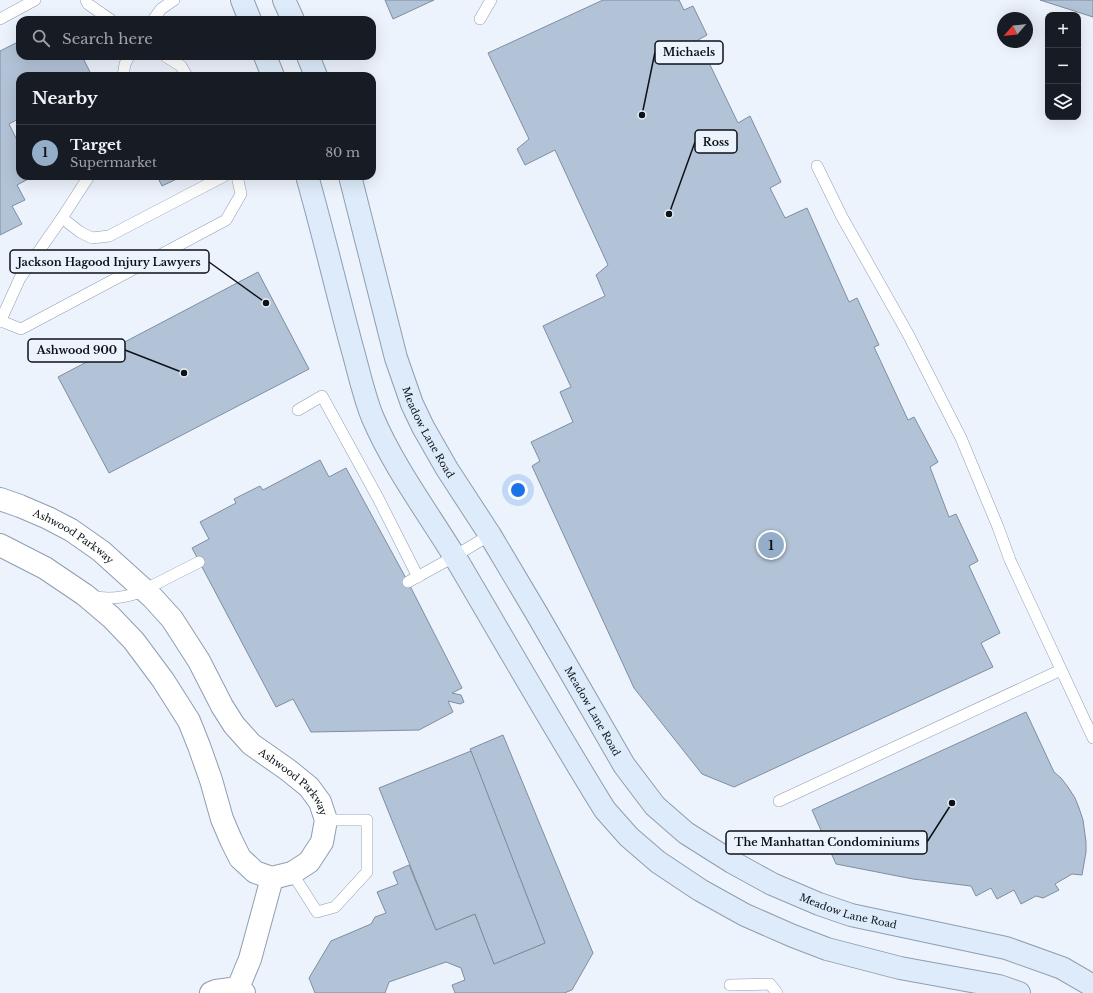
<!DOCTYPE html>
<html lang="en">
<head>
<meta charset="utf-8">
<style>
	body { margin:0; font-family:"Libre Baskerville",serif; background:#20242c; color:#f1f3f6 }
	.controls { position:absolute; right:12px; top:12px; display:grid; overflow:hidden; border-radius:8px; box-shadow:0 4px 16px #0002 }
	.controls button { width:36px; height:36px; display:grid; place-items:center; padding:0; border:0; border-bottom:1px solid #363941; background:#171b24; color:#f1f3f6; font:20px sans-serif }
	.compass { position:absolute; left:997px; top:12px; width:36px; height:36px; border-radius:50%; background:#171b24; box-shadow:0 4px 16px #0002; rotate:242deg }
	.you { position:absolute; left:518px; top:490px; width:14px; height:14px; margin:-10px; border:3px solid #fff; border-radius:50%; background:#1a73e8; box-shadow:0 0 0 6px #1a73e833 }
	.badge { display:grid; place-items:center; width:26px; height:26px; border-radius:50%; background:#94adc8; color:#111; font-size:13px; font-weight:700 }
	.pin { position:absolute; translate:-50% -50%; border:2px solid #fff; box-shadow:0 1px 4px #0006 }
	.list { margin:0; padding:0; list-style:none }
	h2 { display:flex; justify-content:space-between; align-items:center; height:52px; margin:0; padding:0 16px; font-size:17px }
	h2 small { font-size:13px; font-weight:400; color:#9ea1a6 }
	.list li { display:grid; grid-template-columns:26px 1fr auto; gap:12px; align-items:center; box-sizing:border-box; height:56px; padding:0 16px; border-top:1px solid #363941 }
	.list b { display:block; font-size:15px; white-space:nowrap }
	.list p { margin:0; font-size:13px; white-space:nowrap; color:#9ea1a6 }
	.list em { font-size:13px; font-style:normal; color:#9ea1a6 }
	.icon { flex:none; width:22px; height:22px; fill:none; stroke:currentColor; stroke-width:2; stroke-linecap:round; stroke-linejoin:round }
	.map { position:relative; flex:none; width:1093px; height:993px; overflow:hidden }
	.search { position:absolute; background:#171b24; box-shadow:0 4px 16px #0002; left:16px; top:16px; width:360px; height:44px; display:flex; align-items:center; gap:10px; box-sizing:border-box; padding:0 14px; border-radius:12px; color:#9ea1a6; font-size:15px }
	.panel { position:absolute; background:#171b24; box-shadow:0 4px 16px #0002; left:16px; top:72px; width:360px; height:108px; border-radius:12px }
	.map>svg:first-child { display:block }
	.building { fill:#b3c3d7; stroke:#7e8ea1 }
	.lines { fill:none; stroke-linecap:round; stroke-linejoin:round }
	.lane-casing { stroke:#8e9eb1; stroke-width:12 }
	.street-casing { stroke:#8e9eb1; stroke-width:24 }
	.secondary-casing { stroke:#8e9eb1; stroke-width:24 }
	.lane { stroke:#fff; stroke-width:11 }
	.street { stroke:#fff; stroke-width:22 }
	.secondary { stroke:#ddebfa; stroke-width:22 }
	.labels { text-anchor:middle; stroke-width:4; stroke-linejoin:round; paint-order:stroke }
	.street-label { font-size:10px; fill:#0c1219; stroke:#ecf3fc }
	.leader { fill:none; stroke:#0c1219; stroke-width:1.5 }
	.callout-dot { fill:#0c1219; stroke:#ecf3fc; stroke-width:1.5 }
	.callout { fill:#ecf3fc; stroke:#0c1219; stroke-width:1.5 }
	.callout-label { font-size:11px; text-anchor:middle; font-weight:bold; fill:#0c1219 }
</style>
</head>
<body>
<div class="map">
<svg width="1093" height="993" viewBox="0 0 1093 993">
	<rect width="100%" height="100%" fill="#ecf3fc"/>
	<g class="building">
		<polygon points="385,0 434,0 393,19"/>
		<polygon points="603,0 679,0 684,10 693,6 707,35 698,40 738,123 750,116 781,182 770,188 785,218 807,208 849,302 857,298 879,345 874,347 908,420 914,417 938,462 930,467 949,517 956,514 978,561 969,566 1000,633 981,643 993,667 734,787 702,774 634,688 532,466 540,461 531,442 573,422 560,392 571,387 543,326 605,296 596,275 608,265 555,150 525,165 517,149 529,139 488,53"/>
		<polygon points="1040,0 1093,0 1093,17"/>
		<polygon points="20,41 20,56 82,56 92,76 20,76 20,118 9,124 20,146 20,176 34,176 17,185 25,200 12,206 22,224 0,235 0,51"/>
		<polygon points="157,176 183,176 162,186"/>
		<polygon points="258,272 309,369 109,473 58,377"/>
		<polygon points="320,460 329,477 346,468 408,582 462,688 452,693 461,695 464,702 460,704 448,701 453,712 419,730 311,732 293,699 276,707 192,548 209,539 200,522 236,503 234,499 260,486 263,490"/>
		<polygon points="1026,712 1054,772 1061,778 1068,787 1075,798 1079,808 1083,820 1086,842 1086,852 1082,875 1072,874 1055,884 1059,890 1043,898 1036,896 1021,904 1014,890 997,899 991,888 976,896 971,886 913,879 836,864 812,810"/>
		<polygon points="503,735 593,953 572,990 564,993 455,993 452,985 465,980 461,968 446,962 389,982 385,993 315,993 309,978 331,941 371,924 375,917 386,913 377,892 398,884 393,872 409,865 436,930 475,914 494,964 545,943 470,749"/>
		<polygon points="471,751 545,943 494,964 475,914 436,930 379,788"/>
	</g>
	<g class="lines">
		<defs>
			<g id="lane">
				<polyline points="86,0 88,4 111,20"/>
				<polyline points="0,19 35,0"/>
				<polyline points="480,19 491,0"/>
				<polyline points="153,20 161,9 174,0"/>
				<polyline points="165,56 181,66 187,76"/>
				<polyline points="123,76 125,64 129,56"/>
				<polyline points="817,166 842,217 908,334 961,438 998,527 1010,560 1093,738"/>
				<polyline points="62,218 80,232 92,238 109,236 224,176"/>
				<polyline points="1,321 21,329 226,220 241,194 237,176"/>
				<polyline points="0,322 20,278 62,218 89,176"/>
				<polyline points="298,410 322,396 378,498 418,577"/>
				<polyline points="408,582 448,560 490,535"/>
				<path d="M92,596C108,600 122,598 138,593L199,562"/>
				<polyline points="779,801 1061,670"/>
				<polyline points="292,873 317,912 335,907 367,872 367,820 326,820"/>
				<polyline points="730,985 770,984 777,993"/>
			</g>
			<g id="street">
				<path id="s1" d="M0,499L20,506L48,518L71,530L101,551L152,597L172,619L199,661L222,706L234,725L251,744L288,770L309,787L320,802L326,820L322,842L309,862L292,873L272,878L255,872L240,858L231,840L222,819L211,780L199,746L189,721L163,680L134,641L111,617L85,595L45,568L0,545"/>
				<polyline points="238,988 250,959 272,878"/>
				<polyline points="211,993 216,991 238,988 244,993"/>
			</g>
			<g id="secondary">
				<polyline points="242,0 250,20"/>
				<polyline points="284,0 293,20"/>
				<polyline points="265,56 273,76"/>
				<polyline points="308,56 316,76"/>
				<path d="M307,176C323,232 336,288 351,344C358,368 363,393 372,416C394,468 429,514 458,562C507,645 554,728 605,810L629,837L658,862L700,890L745,915L793,936L827,949L900,968L999,986L1019,993"/>
				<path id="s2" d="M350,176L396,358L412,404L423,427L447,469L490,535L537,614L624,765L655,806L686,833L732,862L772,884L819,904L851,915L1006,948L1062,968L1093,986"/>
			</g>
		</defs>
		<use href="#lane" class="lane-casing"/>
		<use href="#street" class="street-casing"/>
		<use href="#secondary" class="secondary-casing"/>
		<use href="#lane" class="lane"/>
		<use href="#street" class="street"/>
		<use href="#secondary" class="secondary"/>
	</g>
	<g class="labels">
		<g class="street-label">
			<text dy="4" stroke="none"><textPath href="#s2" startOffset="269">Meadow Lane Road</textPath></text>
			<text dy="4" stroke="none"><textPath href="#s1" startOffset="83">Ashwood Parkway</textPath></text>
			<text dy="4" stroke="none"><textPath href="#s2" startOffset="593">Meadow Lane Road</textPath></text>
			<text dy="4" stroke="none"><textPath href="#s1" startOffset="419">Ashwood Parkway</textPath></text>
			<text dy="4" stroke="none"><textPath href="#s2" startOffset="929">Meadow Lane Road</textPath></text>
		</g>
	</g>
	<path class="leader" d="M642 115L655 52M669 214L695 142M266 303L209 262M184 373L125 350M952 803L927 842"/>
	<g class="callout-dot">
		<circle cx="642" cy="115" r="4"/>
		<circle cx="669" cy="214" r="4"/>
		<circle cx="266" cy="303" r="4"/>
		<circle cx="184" cy="373" r="4"/>
		<circle cx="952" cy="803" r="4"/>
	</g>
	<g class="callout">
		<rect x="655" y="41" width="68" height="23" rx="4"/>
		<rect x="695" y="130" width="42" height="23" rx="4"/>
		<rect x="10" y="250" width="199" height="23" rx="4"/>
		<rect x="28" y="339" width="97" height="23" rx="4"/>
		<rect x="726" y="831" width="201" height="23" rx="4"/>
	</g>
	<g class="callout-label">
		<text x="689" y="56">Michaels</text>
		<text x="716" y="146">Ross</text>
		<text x="109" y="266">Jackson Hagood Injury Lawyers</text>
		<text x="77" y="354">Ashwood 900</text>
		<text x="827" y="846">The Manhattan Condominiums</text>
	</g>
</svg>
<div class="controls">
<button>+</button>
<button>−</button>
<button><svg class="icon" aria-label="layers" viewBox="0 0 24 24"><path d="M12 4l9 5-9 5-9-5zM3 14l9 5 9-5"/></svg></button>
</div>
<svg class="compass" viewBox="-18 -18 36 36"><path d="M0-13l5 13h-10z" fill="#e53935"/><path d="M0 13l5-13h-10z" fill="#9ea1a6"/></svg>
<div class="you"></div>
<div class="pin badge" style="left:771px;top:545px">1</div>
<div class="search"><svg class="icon" aria-label="search" viewBox="0 0 24 24"><circle cx="10" cy="10" r="6"/><path d="M15 15l6 6"/></svg>Search here</div>
<section class="panel">
<h2>Nearby<small></small></h2>
<ul class="list">
<li><span class="badge">1</span><div><b>Target</b><p>Supermarket</p></div><em>80 m</em></li>
</ul>
</section>
</div>
</body>
</html>
